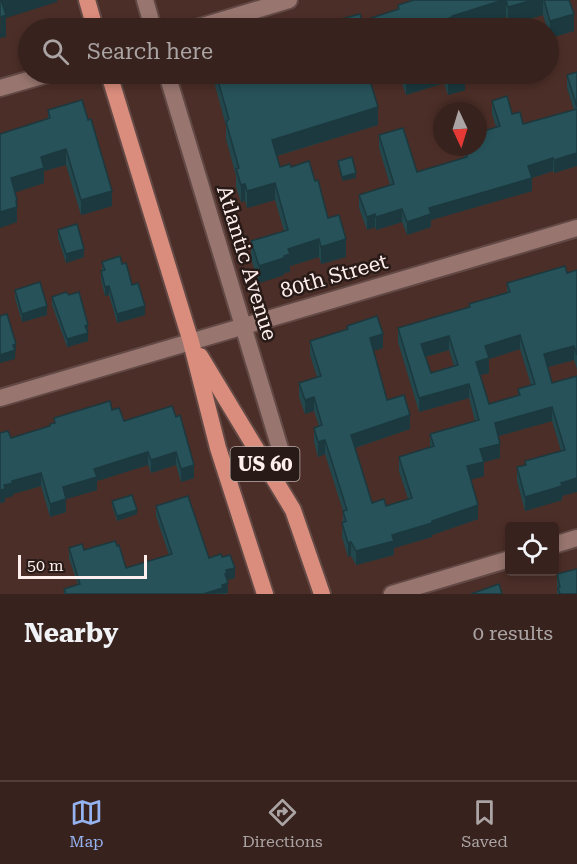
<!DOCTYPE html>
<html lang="en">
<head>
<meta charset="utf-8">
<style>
	body { margin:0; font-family:"Roboto Serif",serif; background:#3f2a26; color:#f1f3f6 }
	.controls { position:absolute; right:18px; bottom:18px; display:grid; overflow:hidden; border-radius:6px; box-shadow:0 3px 9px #0003 }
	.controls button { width:54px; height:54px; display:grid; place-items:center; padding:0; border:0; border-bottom:2px solid #523f3b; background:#38221d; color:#f1f3f6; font:30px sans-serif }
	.compass { position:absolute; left:433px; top:102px; width:54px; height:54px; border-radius:50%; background:#38221d; box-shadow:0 3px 9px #0003; rotate:176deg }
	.scale { position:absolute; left:18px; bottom:15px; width:129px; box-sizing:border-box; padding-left:6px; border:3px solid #ffefec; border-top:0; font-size:16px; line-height:21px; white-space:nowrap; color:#ffefec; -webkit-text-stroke:4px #271a17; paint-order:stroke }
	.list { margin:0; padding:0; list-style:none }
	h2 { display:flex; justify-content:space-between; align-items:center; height:78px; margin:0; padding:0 24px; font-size:26px }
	h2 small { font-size:20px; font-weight:400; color:#aba4a4 }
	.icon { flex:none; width:33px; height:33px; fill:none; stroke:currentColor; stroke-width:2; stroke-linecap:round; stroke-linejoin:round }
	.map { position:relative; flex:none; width:577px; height:594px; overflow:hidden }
	.search { position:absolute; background:#38221d; box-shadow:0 3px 9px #0003; left:18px; right:18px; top:18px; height:66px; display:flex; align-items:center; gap:15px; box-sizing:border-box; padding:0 21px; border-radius:33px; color:#aba4a4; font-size:22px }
	.sheet { height:186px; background:#38221d }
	nav { display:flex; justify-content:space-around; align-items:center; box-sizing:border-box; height:84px; border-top:2px solid #523f3b; background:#38221d; font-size:16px; color:#aba4a4 }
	nav a { display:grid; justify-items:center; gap:3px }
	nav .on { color:#95b2f1 }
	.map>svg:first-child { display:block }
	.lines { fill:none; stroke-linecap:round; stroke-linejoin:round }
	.minor-casing { stroke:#624945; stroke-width:20 }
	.trunk-casing { stroke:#624945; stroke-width:20 }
	.minor { stroke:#98766f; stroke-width:16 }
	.trunk { stroke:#da8d7c; stroke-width:16 }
	.wall { fill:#22474d; fill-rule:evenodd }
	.shaded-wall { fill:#1b393e }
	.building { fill:#275259; stroke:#1b393e; stroke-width:1.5; fill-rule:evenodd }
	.labels { text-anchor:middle; stroke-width:5; stroke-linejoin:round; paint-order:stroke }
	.shield { fill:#271a17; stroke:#beafac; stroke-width:1.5 }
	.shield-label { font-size:20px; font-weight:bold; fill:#ffefec }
	.street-label { font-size:21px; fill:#ffefec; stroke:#271a17 }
</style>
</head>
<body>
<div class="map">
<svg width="577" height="594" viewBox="0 0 577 594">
	<rect width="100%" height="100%" fill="#4b2e27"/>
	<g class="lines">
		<defs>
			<g id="minor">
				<polyline points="145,0 153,28"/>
				<polyline points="196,28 289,0"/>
				<polyline points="167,74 285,465"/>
				<polyline points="0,88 49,74"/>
				<polyline points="0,398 577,228"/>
				<polyline points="554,545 577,538"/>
				<polyline points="392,594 510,559"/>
			</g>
			<g id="trunk">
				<polyline points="87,0 95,28"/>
				<polyline points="109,74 191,342 218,448 265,594"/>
				<polyline points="200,356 293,510 322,594"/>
			</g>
		</defs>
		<use href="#minor" class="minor-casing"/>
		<use href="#trunk" class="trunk-casing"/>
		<use href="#minor" class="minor"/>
		<use href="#trunk" class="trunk"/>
	</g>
	<g class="wall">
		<polygon points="414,0 569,0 574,31 550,38 549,28 547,28 543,15 508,25 506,17 362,21 398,9 398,5"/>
		<polygon points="577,72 577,166 554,173 553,171 532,178 532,191 431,220 431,227 407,235 402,222 376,230 375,227 367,230 359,208 359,195 390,185 379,148 379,135 417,172 464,158 462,147 478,147 496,127 492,114 492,101 512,114 523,124 574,110 567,88 567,75"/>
		<polygon points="212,74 380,74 369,77 378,125 277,156 280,167 291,167 315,181 328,218 346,257 321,264 319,257 290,266 290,272 284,273 284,275 259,283 251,259 251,241 284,231 275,200 247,208 245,201 241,202 236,187 236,176 226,139 226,126"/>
		<polygon points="399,74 465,74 465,90 448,95 444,83 406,95"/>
		<polygon points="48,110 112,206 81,215 66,165 44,171 44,183 15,192 17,200 17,222 0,134 48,119"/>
		<polygon points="58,230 84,257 66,263 58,238"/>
		<polygon points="102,262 122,264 145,315 117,323 109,295 105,296 101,280 101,271 102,271"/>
		<path d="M577,270V369L574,360L548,367L552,383L577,376L562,500L525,511L517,481V467L525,465V461L561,451L552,421L498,436L500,458L484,462V476L471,479L478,519L432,535V537L394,548V555L356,565L351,556L348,557L342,537L343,511L325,454L318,457L314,442V428L319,426L314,411L305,414L299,397V383L317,377L310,355V341L347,330V326L383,348L373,351L387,400L410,429L355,448L372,503L386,506L408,499L399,471V457L430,447V434L475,421L469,398L419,412L398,342V328L469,308V304L507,292V283L567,273ZM520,349L531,385L518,389V396L489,404L480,375L489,373V359ZM449,350L454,366L431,373L425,357Z"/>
		<polygon points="15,290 47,315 22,322 15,298"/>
		<polygon points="52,297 88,325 88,341 67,347 52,305"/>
		<polygon points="172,406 194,478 181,482 176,465 151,473 148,465 97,481 97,490 66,499 66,512 50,517 41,486 13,494 13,496 5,498 5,502 0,503 11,438 50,427 50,424 54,423 54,418 112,410 124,421"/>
		<polygon points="112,501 137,514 117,521 112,506"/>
		<polygon points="156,506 209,558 222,557 235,578 227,580 228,593 226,594 64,594 64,589 78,585 69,558 69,548 84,550 126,568 169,555 156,516"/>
		<polygon points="557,574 577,594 557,594"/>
	</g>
	<g class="shaded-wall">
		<polygon points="1,0 57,0 57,2 6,18 6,37 0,38"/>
		<polygon points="503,0 506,0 506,17 467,28 449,28 449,18 452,16"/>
		<polygon points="533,0 543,0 543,15 508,25 508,7"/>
		<polygon points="574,14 574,31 550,38 550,21"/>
		<polygon points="364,74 380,74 364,78"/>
		<polygon points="420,74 444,74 444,83 406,95 406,78"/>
		<polygon points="463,74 465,74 465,90 448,95 448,78"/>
		<polygon points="378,107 378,125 272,157 272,140"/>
		<polygon points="66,149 66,165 44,171 44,183 11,194 11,178 41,157"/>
		<polygon points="577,153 577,166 554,173 554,160"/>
		<polygon points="553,158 553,171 528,179 528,166"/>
		<polygon points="356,173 356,178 342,181 342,177"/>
		<polygon points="532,178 532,191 431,220 431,227 407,235 407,222 429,208"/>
		<polygon points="275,183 275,200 247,208 247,191"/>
		<polygon points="245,184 245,201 241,202 241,185"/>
		<polygon points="112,191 112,206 81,215 81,200"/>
		<polygon points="17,200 17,222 0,228 0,212"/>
		<polygon points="402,209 402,222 376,230 376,217"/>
		<polygon points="375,214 375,227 367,230 367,217"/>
		<polygon points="319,239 319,257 290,266 290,272 284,273 284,275 259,283 259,266 288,249"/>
		<polygon points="346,239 346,257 321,264 321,247"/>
		<polygon points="84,249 84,257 66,263 66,254"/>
		<polygon points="109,286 109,295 105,296 105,287"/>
		<polygon points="47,306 47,315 22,322 22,314"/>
		<polygon points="145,306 145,315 117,323 117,314"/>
		<polygon points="88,325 88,341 67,347 67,339"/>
		<polygon points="383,334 383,348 370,352 370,338"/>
		<polygon points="520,335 520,349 489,359 489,373 476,376 476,362 485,346"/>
		<polygon points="449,336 449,350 421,358 421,344"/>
		<polygon points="16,344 15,359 0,363 0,355 13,345"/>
		<polygon points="574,346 574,360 544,368 544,354"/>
		<polygon points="469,384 469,398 419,412 419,398"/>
		<polygon points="314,397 314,411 305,414 305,400"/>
		<polygon points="552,407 552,421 495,437 495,423"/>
		<polygon points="410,415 410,429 351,449 351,435"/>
		<polygon points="325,440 325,454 318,457 318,442"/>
		<polygon points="500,444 500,458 484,462 484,476 467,481 467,466 480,449"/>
		<polygon points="148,452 148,465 97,481 97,490 66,499 66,512 50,517 50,504 63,487 94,469"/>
		<polygon points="176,452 176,465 151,473 151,460"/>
		<polygon points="194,465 194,478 181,482 181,469"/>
		<polygon points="41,473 41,486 13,494 13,496 5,498 5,502 0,503 0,490 4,485 12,481"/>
		<polygon points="577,478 577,492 562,496 562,500 525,511 525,497 561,483"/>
		<polygon points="478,505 478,519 432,535 432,537 394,548 394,555 356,565 356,551 392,535"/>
		<polygon points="137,510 137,514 117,521 117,516"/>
		<polygon points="351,542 351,556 348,557 348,543"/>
		<polygon points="235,568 235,578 227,580 228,593 203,594 222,585 226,570"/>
	</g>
	<g class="building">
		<polygon points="0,0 1,0 6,15 0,17"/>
		<polygon points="414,0 503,0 452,16 453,17 449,18 452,28 308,28 360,14 362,21 399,9 398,5"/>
		<polygon points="506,0 533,0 508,7"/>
		<polygon points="544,0 569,0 574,14 550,21"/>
		<polygon points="577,72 577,107 567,75"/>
		<polygon points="216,74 368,74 378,107 272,140 280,167 290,164 291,167 309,161 315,181 318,180 328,218 339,215 346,239 321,247 319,239 288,249 290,254 284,256 284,258 259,266 251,241 288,230 275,183 247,191 245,184 241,185 236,169 239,168 226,122 229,119"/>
		<polygon points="405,74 420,74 406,78"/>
		<polygon points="446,74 463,74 448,78"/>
		<polygon points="507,96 512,114 520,112 523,124 577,109 577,153 554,160 553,158 528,166 532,178 429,208 431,214 407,222 402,209 376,217 375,214 367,217 359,195 394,184 379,135 403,128 417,172 467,157 464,147 478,147 478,133 500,126 492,101"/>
		<polygon points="82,100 88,120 91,119 112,191 81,200 66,149 41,157 44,168 11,178 17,200 16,201 17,207 0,212 0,134 50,118 48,110"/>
		<polygon points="352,157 356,173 342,177 338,161"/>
		<polygon points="77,224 84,249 66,254 58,230"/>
		<polygon points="120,256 122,264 126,263 132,285 138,283 145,306 117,314 109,286 105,287 101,271 105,270 102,262"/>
		<path d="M565,266L567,273L577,270V355L574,346L544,354L552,383L577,376V478L561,483L562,486L525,497L517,467L526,465L525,461L565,450L552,407L495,423L500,444L480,449L484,462L467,466L478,505L432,521V523L392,535L394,541L356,551L351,542L348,543L342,523L346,521L343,511L347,510L325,440L318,442L314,428L322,425L314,397L305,400L299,383L321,376L310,341L348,329L347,326L377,316L383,334L370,338L387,400L404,395L410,415L351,435L372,503L384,499L386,506L412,498L399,457L434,446L430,434L479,420L469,384L419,398L398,328L470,307L469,304L510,292L507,283ZM520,335L535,384L518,389L520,395L489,404L476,362L489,358L485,346ZM449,336L458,365L431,373L421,344Z"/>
		<polygon points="40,282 47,306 22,314 15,290"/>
		<polygon points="66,292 69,295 79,292 88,325 85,326 88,333 67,339 52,297"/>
		<polygon points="7,314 16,344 13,345 15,350 0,355 0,316"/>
		<polygon points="110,401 112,410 119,408 124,421 172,406 176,417 180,415 194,465 181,469 176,452 151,460 148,452 94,469 97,477 63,487 66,499 50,504 41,473 12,481 13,483 4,485 5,489 0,490 0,433 8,431 11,438 50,426 50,424 55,423 54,418"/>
		<polygon points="132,495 137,510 117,516 112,501"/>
		<polygon points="188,496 209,558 221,554 222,557 230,555 235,568 226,570 227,573 225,574 228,583 222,585 223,588 203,594 66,594 64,589 80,584 69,548 82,544 84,550 115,541 117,546 119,545 126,568 172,554 156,506"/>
		<polygon points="577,569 577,594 560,594 558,588 560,587 557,574"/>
		<polygon points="499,584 502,594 471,594"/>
	</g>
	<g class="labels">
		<rect class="shield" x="230.5" y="447" width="69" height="34" rx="4.5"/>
		<g class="shield-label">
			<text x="265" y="471">US 60</text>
		</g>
		<g class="street-label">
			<text transform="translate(247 263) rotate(73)" y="7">Atlantic Avenue</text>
			<text transform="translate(334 276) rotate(-16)" y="7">80th Street</text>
		</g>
	</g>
</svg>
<div class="controls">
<button><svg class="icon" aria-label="locate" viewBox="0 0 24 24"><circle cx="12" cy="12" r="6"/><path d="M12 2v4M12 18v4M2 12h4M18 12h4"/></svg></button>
</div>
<svg class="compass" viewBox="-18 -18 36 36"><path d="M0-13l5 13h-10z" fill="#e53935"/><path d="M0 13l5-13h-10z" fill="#aba4a4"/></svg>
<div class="scale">50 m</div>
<div class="search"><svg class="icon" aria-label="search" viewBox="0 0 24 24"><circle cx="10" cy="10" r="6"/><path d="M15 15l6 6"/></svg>Search here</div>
</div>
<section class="sheet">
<h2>Nearby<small>0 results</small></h2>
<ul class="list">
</ul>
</section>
<nav>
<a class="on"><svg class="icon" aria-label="map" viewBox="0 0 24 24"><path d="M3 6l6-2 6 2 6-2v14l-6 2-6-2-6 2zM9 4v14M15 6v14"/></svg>Map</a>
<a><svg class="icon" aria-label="directions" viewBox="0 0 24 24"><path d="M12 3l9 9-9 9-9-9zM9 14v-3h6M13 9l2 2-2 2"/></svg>Directions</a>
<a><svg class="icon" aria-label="saved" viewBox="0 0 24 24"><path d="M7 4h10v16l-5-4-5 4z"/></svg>Saved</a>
</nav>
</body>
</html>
